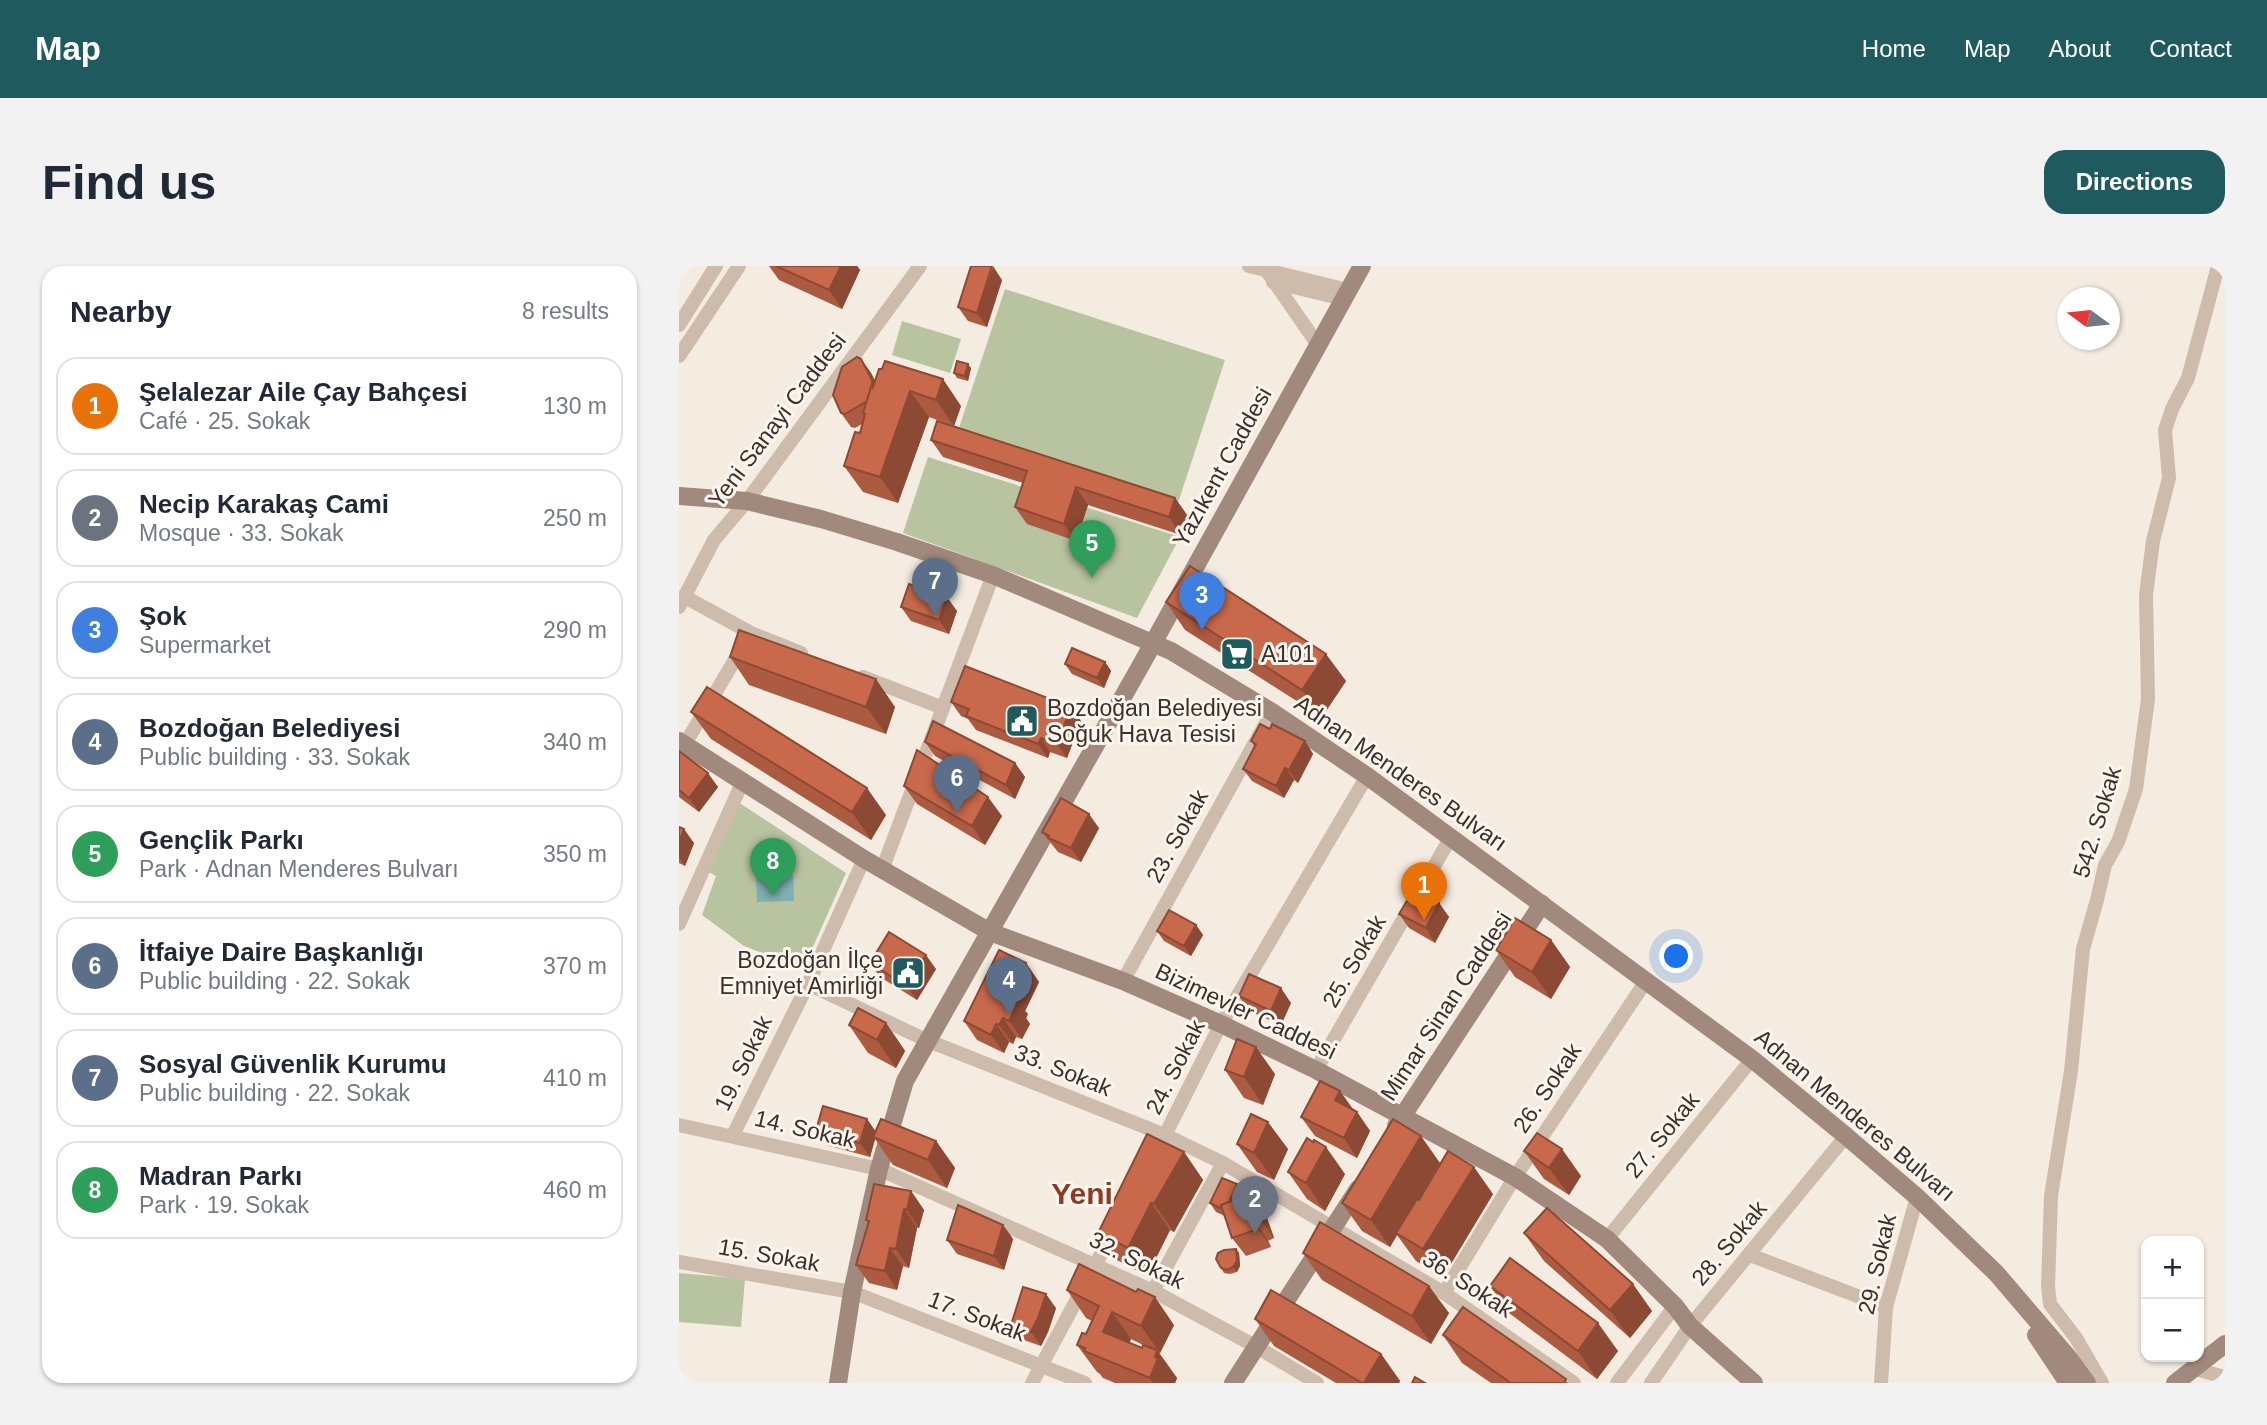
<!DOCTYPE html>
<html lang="en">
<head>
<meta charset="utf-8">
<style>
	body { margin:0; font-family:Helvetica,sans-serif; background:#f2f2f3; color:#1f2937 }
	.controls { position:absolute; right:21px; bottom:21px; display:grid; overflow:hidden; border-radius:14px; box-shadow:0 2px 5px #0004 }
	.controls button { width:63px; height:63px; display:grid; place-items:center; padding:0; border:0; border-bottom:2px solid #e0e1e3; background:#fff; color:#1f2937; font:35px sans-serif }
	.compass { position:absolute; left:1378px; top:21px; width:63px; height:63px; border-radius:50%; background:#fff; box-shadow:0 2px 5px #0004; rotate:285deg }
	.you { position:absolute; left:998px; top:691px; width:24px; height:24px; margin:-18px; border:5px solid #fff; border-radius:50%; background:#1a73e8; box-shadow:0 0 0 10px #1a73e833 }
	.badge { display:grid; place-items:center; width:46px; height:46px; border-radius:50%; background:#1f5a5e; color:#fff; font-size:23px; font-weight:700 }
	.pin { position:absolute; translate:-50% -58px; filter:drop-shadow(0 2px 4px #0008) }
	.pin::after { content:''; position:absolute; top:37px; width:24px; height:21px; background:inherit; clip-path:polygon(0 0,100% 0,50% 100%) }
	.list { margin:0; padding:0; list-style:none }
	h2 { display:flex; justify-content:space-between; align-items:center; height:91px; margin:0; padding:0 28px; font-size:30px }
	h2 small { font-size:23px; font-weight:400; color:#747a83 }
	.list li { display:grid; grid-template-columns:46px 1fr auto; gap:21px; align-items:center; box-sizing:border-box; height:98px; margin:0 14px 14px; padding:0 14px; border:2px solid #e0e1e3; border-radius:21px }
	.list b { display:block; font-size:26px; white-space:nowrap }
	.list p { margin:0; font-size:23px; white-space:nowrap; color:#747a83 }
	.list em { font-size:23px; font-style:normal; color:#747a83 }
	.map { position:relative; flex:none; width:1546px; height:1117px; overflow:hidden; border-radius:21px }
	header { display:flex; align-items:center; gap:42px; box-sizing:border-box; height:98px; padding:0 35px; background:#1f5a5e; color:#fff }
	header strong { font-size:33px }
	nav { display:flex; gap:38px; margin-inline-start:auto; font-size:24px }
	.intro { display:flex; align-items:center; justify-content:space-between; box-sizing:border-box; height:168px; padding:0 42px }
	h1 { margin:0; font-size:49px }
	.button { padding:18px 32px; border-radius:21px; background:#1f5a5e; color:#fff; font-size:24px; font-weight:700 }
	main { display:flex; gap:42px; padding:0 42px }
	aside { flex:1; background:#fff; border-radius:21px; box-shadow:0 2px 5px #0004 }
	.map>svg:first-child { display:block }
	.green { fill:#b8c4a0 }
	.water { fill:#7fb0b2 }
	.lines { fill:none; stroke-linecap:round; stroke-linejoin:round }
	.street { stroke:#cdbbac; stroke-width:14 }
	.secondary { stroke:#a18a7d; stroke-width:18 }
	.wall { fill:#ac5a40; fill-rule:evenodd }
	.shaded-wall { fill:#8c4a34 }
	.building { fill:#c8694b; stroke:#8c4a34; stroke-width:2 }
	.labels { text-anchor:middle; stroke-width:6; stroke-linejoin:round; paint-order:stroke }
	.street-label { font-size:23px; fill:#3b302b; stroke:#fbf5ee }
	.poi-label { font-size:23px; fill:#3b302b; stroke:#fbf5ee; text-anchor:start }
	.district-label { font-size:30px; font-weight:bold; fill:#8c3b22; stroke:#fbf5ee }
</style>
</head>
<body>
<header>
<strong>Map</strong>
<nav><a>Home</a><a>Map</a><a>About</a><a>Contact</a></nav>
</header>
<div class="intro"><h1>Find us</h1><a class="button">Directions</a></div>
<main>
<aside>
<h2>Nearby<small>8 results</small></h2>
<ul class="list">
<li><span class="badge" style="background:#e8710a">1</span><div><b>Şelalezar Aile Çay Bahçesi</b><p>Café · 25. Sokak</p></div><em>130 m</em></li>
<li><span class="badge" style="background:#6b7280">2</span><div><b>Necip Karakaş Cami</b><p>Mosque · 33. Sokak</p></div><em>250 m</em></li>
<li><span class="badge" style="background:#3f7fe0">3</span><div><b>Şok</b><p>Supermarket</p></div><em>290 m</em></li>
<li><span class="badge" style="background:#5c6f8a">4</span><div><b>Bozdoğan Belediyesi</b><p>Public building · 33. Sokak</p></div><em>340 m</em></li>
<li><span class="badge" style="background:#2e9e5b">5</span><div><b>Gençlik Parkı</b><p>Park · Adnan Menderes Bulvarı</p></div><em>350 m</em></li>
<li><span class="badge" style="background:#5c6f8a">6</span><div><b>İtfaiye Daire Başkanlığı</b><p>Public building · 22. Sokak</p></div><em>370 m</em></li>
<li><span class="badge" style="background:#5c6f8a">7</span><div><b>Sosyal Güvenlik Kurumu</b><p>Public building · 22. Sokak</p></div><em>410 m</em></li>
<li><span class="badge" style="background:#2e9e5b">8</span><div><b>Madran Parkı</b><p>Park · 19. Sokak</p></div><em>460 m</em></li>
</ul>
</aside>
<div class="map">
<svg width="1546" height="1117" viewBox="0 0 1546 1117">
	<rect width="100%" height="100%" fill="#f4ebe1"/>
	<g class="green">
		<polygon points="326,23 546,94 496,246 276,174"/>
		<polygon points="223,55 282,73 271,107 213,89"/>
		<polygon points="249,191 501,271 458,352 224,267"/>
		<polygon points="59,536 167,607 124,703 65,680 23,649 37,610 28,605"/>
		<polygon points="0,1007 66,1013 62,1061 0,1056"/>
	</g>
	<polygon class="water" points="114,609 115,635 78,636 77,611"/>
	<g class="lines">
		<g class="street">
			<polyline points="570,0 669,24"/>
			<polyline points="585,1 639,79"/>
			<polyline points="594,16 664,33"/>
			<polyline points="0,59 37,0"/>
			<polyline points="0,90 60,0"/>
			<polyline points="6,331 72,367 122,387"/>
			<polyline points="0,341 35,274 68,235 241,0"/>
			<polyline points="184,411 264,442"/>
			<polyline points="6,478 64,380"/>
			<polyline points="203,604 314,309"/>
			<polyline points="0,658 63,517"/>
			<polyline points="444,715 593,446"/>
			<polyline points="129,718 247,774 486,869 544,897 765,1027 895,1117"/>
			<polyline points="637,804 772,571"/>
			<polyline points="0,859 200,903 474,1025 578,1081 638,1117"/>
			<polyline points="54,869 129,718 185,593"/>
			<polyline points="483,875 542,758 688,510"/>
			<polyline points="928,973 1073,793"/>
			<polyline points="1071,989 1207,1041"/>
			<polyline points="0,996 173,1026 406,1117"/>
			<polyline points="474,1025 544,897"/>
			<polyline points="765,1027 836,911 967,715"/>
			<polyline points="1516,1103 1546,1111"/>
			<polyline points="353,1117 435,964"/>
			<polyline points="938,1117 996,1040"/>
			<polyline points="972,1117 1011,1060 1167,870"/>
			<polyline points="1202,1117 1207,1041 1238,931"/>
			<polyline points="1423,1117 1397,1072 1371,1038 1369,1020 1372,930 1392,805 1404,683 1418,634 1426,599 1439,576 1457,523 1469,433 1467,329 1474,275 1490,212 1486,164 1493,143 1509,112 1539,0"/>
		</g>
		<g class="secondary">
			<polyline points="0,230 68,235 142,253 218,276 314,309 492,385 593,446 688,510 1073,793 1167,870 1238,931 1317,1007 1389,1091 1408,1117"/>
			<polyline points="0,475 185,593 311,666 444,715 542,758 637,804 836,911 928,973 996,1040 1011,1060 1075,1117"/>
			<polyline points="717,860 863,638"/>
			<polyline points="1357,1069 1389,1117"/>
			<polyline points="159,1117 173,1026 200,903 226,815 462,399 683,0"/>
			<polyline points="554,1117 679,923"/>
			<polyline points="1496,1117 1546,1078"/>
		</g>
	</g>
	<g class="wall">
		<polygon points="90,0 178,0 181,4 163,43 100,14"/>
		<polygon points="323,14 308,61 289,55 279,41"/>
		<polygon points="182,93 192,107 196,115 282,140 275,160 250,151 219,237 184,226 165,200 181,167 183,158 176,162 172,161 162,147"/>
		<polygon points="292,102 289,115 278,112 275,107"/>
		<polygon points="252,174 496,232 508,249 502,269 409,239 397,275 348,258 336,241 344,217 264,191"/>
		<polygon points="487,336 667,415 643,451 506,364"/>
		<polygon points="222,341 278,345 270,368 232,355"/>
		<polygon points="51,391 216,441 207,468 70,419"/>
		<polygon points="426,396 432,405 425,422 393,408 386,398"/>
		<polygon points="272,436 402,455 388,492 371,486 369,492 297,464 289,453 282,450"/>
		<polygon points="12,446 207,549 192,574 32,473"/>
		<polygon points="591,463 626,475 634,488 619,517 615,514 605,532 573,515 564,503 576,481 572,475"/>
		<polygon points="246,476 336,497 346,511 336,533 256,490"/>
		<polygon points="0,485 39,521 20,546 0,531"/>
		<polygon points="225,520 323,550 306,579 238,538"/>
		<polygon points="0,561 15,577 6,600 0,597"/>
		<polygon points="420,562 402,596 379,586 363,566"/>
		<polygon points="760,637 770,651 756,677 730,662 720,648"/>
		<polygon points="517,659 524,669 512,690 485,675 478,665"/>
		<polygon points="872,674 891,701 872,733 836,711 817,684"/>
		<polygon points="191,697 257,703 238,734 201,711"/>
		<polygon points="347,697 360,716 346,745 349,748 347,752 351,758 343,773 337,771 334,778 330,776 325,787 298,774 285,755"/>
		<polygon points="560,730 612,737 602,759 570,745"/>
		<polygon points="207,757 226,785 217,802 189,787 170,759"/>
		<polygon points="546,804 596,808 584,839 565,832"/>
		<polygon points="661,825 674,843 678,846 691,865 678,892 636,870 622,851"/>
		<polygon points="188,853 197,866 257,875 276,902 268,922 214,899 196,873 191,891 147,879 137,864"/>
		<polygon points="558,878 609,883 595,914 578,906"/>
		<polygon points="845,885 902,910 890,929 865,913"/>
		<polygon points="505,886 524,914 495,966 491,964 468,1010 438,994 419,967"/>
		<polygon points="761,897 814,928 764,1011 737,995 718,969 711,981 683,965 663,937"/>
		<polygon points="609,906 666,908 646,945 628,933"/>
		<polygon points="232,925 245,944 240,962 238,962 230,1002 224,1000 218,1024 190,1017 177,999 189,957 187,954"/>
		<polygon points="564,928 563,931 567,930 570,935 575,933 588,952 595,972 589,975 592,981 567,990 553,972 546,950 537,946 531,937"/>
		<polygon points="324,959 334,973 325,1004 278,988 268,974"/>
		<polygon points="845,967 973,1045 951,1072 865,995"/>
		<polygon points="557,983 560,987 561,1000 558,1006 551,1008 545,1007 542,1002"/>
		<polygon points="624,987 770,1047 752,1078 643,1014"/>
		<polygon points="811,1020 939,1085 918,1113 830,1047"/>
		<path d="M388,1024L495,1059L481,1087H480L498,1112L496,1117H436L424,1112L421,1108L418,1106L398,1079L407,1068L413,1055L407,1052ZM452,1073L464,1079L463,1082L450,1077Z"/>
		<polygon points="377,1042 369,1066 362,1080 342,1073 332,1059"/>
		<polygon points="576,1053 702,1088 721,1115 720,1117 657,1117 595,1080"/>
		<polygon points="764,1069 890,1117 812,1117 783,1097"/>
	</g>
	<g class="shaded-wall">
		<polygon points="162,0 178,0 181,4 163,43 150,24"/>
		<polygon points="314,0 323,14 308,61 298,47"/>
		<polygon points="182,93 192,107 210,142 200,128"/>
		<polygon points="289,98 292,102 289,115 286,110"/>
		<polygon points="264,113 282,140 275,160 257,134"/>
		<polygon points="231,125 250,151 219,237 201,211"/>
		<polygon points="397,221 409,239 397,275 385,258"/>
		<polygon points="496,232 508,249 502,269 490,251"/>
		<polygon points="268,331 278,345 270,368 260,354"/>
		<polygon points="647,388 667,415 643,451 623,424"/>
		<polygon points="426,396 432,405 425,422 418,412"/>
		<polygon points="197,413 216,441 207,468 187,441"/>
		<polygon points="392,441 402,455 388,492 378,478"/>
		<polygon points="362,472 371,486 369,492 359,478"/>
		<polygon points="626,475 634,488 619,517 610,504"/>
		<polygon points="336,497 346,511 336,533 327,519"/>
		<polygon points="606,502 615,514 605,532 597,520"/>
		<polygon points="29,507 39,521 20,546 10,532"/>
		<polygon points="188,522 207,549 192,574 173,546"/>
		<polygon points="309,531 323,550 306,579 293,560"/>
		<polygon points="410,548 420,562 402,596 392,582"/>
		<polygon points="5,563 15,577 6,600 0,591 0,576"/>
		<polygon points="760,637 770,651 756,677 747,662"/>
		<polygon points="517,659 524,669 512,690 505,680"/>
		<polygon points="872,674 891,701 872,733 853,706"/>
		<polygon points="247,689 257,703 238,734 228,720"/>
		<polygon points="347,697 360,716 346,745 349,748 347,752 351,758 343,773 330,755 332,728"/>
		<polygon points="602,722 612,737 602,759 592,745"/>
		<polygon points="324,752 337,771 334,778 320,759"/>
		<polygon points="207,757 226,785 217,802 198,774"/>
		<polygon points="317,758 330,776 325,787 312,769"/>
		<polygon points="577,781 596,808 584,839 565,811"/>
		<polygon points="661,825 674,844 656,834"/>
		<polygon points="678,846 691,865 678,892 665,872"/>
		<polygon points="188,853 198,868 194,871 196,873 191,891 181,877"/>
		<polygon points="589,856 609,883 595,914 575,887"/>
		<polygon points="742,870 761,897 711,981 692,954"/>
		<polygon points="257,875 276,902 268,922 249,894"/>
		<polygon points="647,881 666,908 646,945 627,917"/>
		<polygon points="883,883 902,910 890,929 870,902"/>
		<polygon points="505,886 524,914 495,966 475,938"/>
		<polygon points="795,901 814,928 764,1011 744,983"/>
		<polygon points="558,918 564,928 552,954 546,944"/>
		<polygon points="232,925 245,944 240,962 228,944"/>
		<polygon points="575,933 588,952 595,972 582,954"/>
		<polygon points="472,937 491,964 468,1010 449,982"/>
		<polygon points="225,943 238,962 230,1002 217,983"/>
		<polygon points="576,956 589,975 592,981 579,963"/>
		<polygon points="324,959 334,973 325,1004 315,990"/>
		<polygon points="211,982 224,1000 218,1024 206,1005"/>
		<polygon points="557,983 560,987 561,1000 558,1006 554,1001"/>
		<polygon points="954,1018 973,1045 951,1072 931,1044"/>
		<polygon points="750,1020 770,1047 752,1078 733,1050"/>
		<polygon points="367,1028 377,1042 369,1066 362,1080 352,1066"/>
		<polygon points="476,1031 495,1059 481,1087 462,1060"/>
		<polygon points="433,1046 452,1073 444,1094 424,1066"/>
		<polygon points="919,1057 939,1085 918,1113 899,1085"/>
		<polygon points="478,1084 498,1112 496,1117 474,1117 471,1112"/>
		<polygon points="702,1088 721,1115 720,1117 685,1117"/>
	</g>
	<g class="building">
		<polygon points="97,0 162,0 150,24"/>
		<polygon points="292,0 313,0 298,47 279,41"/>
		<polygon points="178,91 182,93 195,118 194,121 193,118 188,135 166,148 162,147 154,129 163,101"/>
		<polygon points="206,95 264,113 257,134 231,125 201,211 165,200 176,166 181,167 186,148 184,147 193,118 194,121 200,103 203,103"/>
		<polygon points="278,95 289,98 286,110 275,107"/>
		<polygon points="258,155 496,232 490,251 397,221 385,258 336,241 348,205 252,174"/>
		<polygon points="511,300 647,388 623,424 487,336"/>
		<polygon points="230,318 268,331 260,354 222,341"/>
		<polygon points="60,364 197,413 187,441 51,391"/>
		<polygon points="393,382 426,396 418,412 386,398"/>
		<polygon points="286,400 392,441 378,478 362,472 359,478 287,450 290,443 272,436"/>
		<polygon points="28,421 188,522 173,546 12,446"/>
		<polygon points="254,455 336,497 327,519 246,476"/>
		<polygon points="581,458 591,463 593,458 626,475 610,504 606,502 597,520 564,503 577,478 572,475"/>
		<polygon points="238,484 309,531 293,560 225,520"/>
		<polygon points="0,485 29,507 10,532 0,524"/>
		<polygon points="382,532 410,548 392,582 369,572 370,570 363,566"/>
		<polygon points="0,561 5,563 0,576"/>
		<polygon points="735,623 760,637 747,662 720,648"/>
		<polygon points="490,644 517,659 505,680 478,665"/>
		<polygon points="836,652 872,674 853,706 817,684"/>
		<polygon points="210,666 247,689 228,720 191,697"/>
		<polygon points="320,684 347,697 332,728 335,730 332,736 338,739 330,755 324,752 320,759 317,758 312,769 285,755"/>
		<polygon points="570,708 602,722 592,745 560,730"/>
		<polygon points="179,742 207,757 198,774 170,759"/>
		<polygon points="558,773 577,781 565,811 546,804"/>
		<polygon points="641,815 661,825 656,834 678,846 665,872 622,851"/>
		<polygon points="144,840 188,853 181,877 137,864"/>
		<polygon points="572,848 589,856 575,887 558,878"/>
		<polygon points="202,853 257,875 249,894 194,871"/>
		<polygon points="714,853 742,870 692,954 663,937"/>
		<polygon points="858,867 883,883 870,902 845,885"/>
		<polygon points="468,868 505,886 475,938 472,937 449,982 419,967"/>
		<polygon points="628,872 634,876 635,874 647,881 627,917 609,906"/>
		<polygon points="769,885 795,901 744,983 717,967 738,933 740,934"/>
		<polygon points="543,912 558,918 550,936 542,939 543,943 531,937"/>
		<polygon points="195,918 232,925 228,944 225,943 217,983 211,982 206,1005 177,999 190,955 187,954"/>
		<polygon points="567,930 569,935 575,933 582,954 576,956 579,963 553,972 542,939"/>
		<polygon points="279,939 324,959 315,990 268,974"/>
		<polygon points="868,942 954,1018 931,1044 845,967"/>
		<polygon points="641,956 750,1020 733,1050 624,987"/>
		<polygon points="557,983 558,995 554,1001 548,1004 542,1002 537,993 539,987 545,984"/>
		<polygon points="831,992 919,1057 899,1085 811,1020"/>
		<polygon points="400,998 457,1026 459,1023 476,1031 462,1060 433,1046 424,1066 463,1082 464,1079 478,1084 476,1091 479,1092 471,1112 405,1085 406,1082 398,1079 403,1067 407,1068 420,1040 388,1024"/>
		<polygon points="344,1021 367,1028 359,1052 352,1066 332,1059"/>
		<polygon points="592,1024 702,1088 685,1117 683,1117 576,1053"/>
		<polygon points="784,1041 887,1113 885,1117 832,1117 764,1069"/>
		<polygon points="736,1111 746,1117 733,1117"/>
	</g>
	<defs>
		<symbol id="supermarket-square" viewBox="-11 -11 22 22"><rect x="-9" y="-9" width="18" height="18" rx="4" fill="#1f5a5e" stroke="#fbf5ee"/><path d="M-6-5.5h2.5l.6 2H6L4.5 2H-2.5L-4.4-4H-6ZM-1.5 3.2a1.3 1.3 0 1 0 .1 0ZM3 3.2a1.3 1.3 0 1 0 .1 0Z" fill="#fff"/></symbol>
		<symbol id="civic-square" viewBox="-11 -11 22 22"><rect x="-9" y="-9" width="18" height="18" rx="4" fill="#1f5a5e" stroke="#fbf5ee"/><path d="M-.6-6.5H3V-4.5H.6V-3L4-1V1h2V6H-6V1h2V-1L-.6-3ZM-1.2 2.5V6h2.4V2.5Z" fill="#fff"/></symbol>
	</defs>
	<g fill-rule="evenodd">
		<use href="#supermarket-square" x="539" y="369" width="38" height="38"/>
		<use href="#civic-square" x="324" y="436" width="38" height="38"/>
		<use href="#civic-square" x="210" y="688" width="38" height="38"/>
	</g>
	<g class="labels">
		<g class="street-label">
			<text transform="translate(98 154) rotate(-53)" y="8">Yeni Sanayi Caddesi</text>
			<text transform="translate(543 201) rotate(-61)" y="8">Yazıkent Caddesi</text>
			<text transform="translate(722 507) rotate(35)" y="8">Adnan Menderes Bulvarı</text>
			<text transform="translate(1418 556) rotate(-73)" y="8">542. Sokak</text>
			<text transform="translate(498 570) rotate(-61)" y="8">23. Sokak</text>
			<text transform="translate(675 695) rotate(-60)" y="8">25. Sokak</text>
			<text transform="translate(767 740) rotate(-57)" y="8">Mimar Sinan Caddesi</text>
			<text transform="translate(567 745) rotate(25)" y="8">Bizimevler Caddesi</text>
			<text transform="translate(64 797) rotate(-64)" y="8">19. Sokak</text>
			<text transform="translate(496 801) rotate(-63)" y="8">24. Sokak</text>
			<text transform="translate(384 804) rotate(22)" y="8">33. Sokak</text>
			<text transform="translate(868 822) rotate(-56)" y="8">26. Sokak</text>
			<text transform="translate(1176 849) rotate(40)" y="8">Adnan Menderes Bulvarı</text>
			<text transform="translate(126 863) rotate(13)" y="8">14. Sokak</text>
			<text transform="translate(983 869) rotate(-51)" y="8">27. Sokak</text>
			<text transform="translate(1050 977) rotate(-50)" y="8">28. Sokak</text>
			<text transform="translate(90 989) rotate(10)" y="8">15. Sokak</text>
			<text transform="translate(458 994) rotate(26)" y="8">32. Sokak</text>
			<text transform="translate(1198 998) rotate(-77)" y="8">29. Sokak</text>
			<text transform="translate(789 1018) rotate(33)" y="8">36. Sokak</text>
			<text transform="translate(298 1050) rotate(21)" y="8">17. Sokak</text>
		</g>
		<g class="poi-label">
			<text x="582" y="396">A101</text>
			<text x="368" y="450">Bozdoğan Belediyesi<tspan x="368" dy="26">Soğuk Hava Tesisi</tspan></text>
			<text x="204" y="702" text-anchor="end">Bozdoğan İlçe<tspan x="204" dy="26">Emniyet Amirliği</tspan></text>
		</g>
		<g class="district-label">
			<text x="403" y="938">Yeni</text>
		</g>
	</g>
</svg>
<div class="controls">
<button>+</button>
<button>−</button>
</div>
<svg class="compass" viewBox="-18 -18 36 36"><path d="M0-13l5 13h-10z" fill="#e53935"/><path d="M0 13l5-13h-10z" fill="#747a83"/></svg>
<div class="you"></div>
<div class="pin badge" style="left:745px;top:654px;background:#e8710a">1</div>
<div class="pin badge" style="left:576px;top:968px;background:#6b7280">2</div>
<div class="pin badge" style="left:523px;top:364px;background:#3f7fe0">3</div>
<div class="pin badge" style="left:330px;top:749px;background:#5c6f8a">4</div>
<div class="pin badge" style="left:413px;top:312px;background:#2e9e5b">5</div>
<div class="pin badge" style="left:278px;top:547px;background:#5c6f8a">6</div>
<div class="pin badge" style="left:256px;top:350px;background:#5c6f8a">7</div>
<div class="pin badge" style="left:94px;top:630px;background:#2e9e5b">8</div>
</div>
</main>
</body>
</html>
